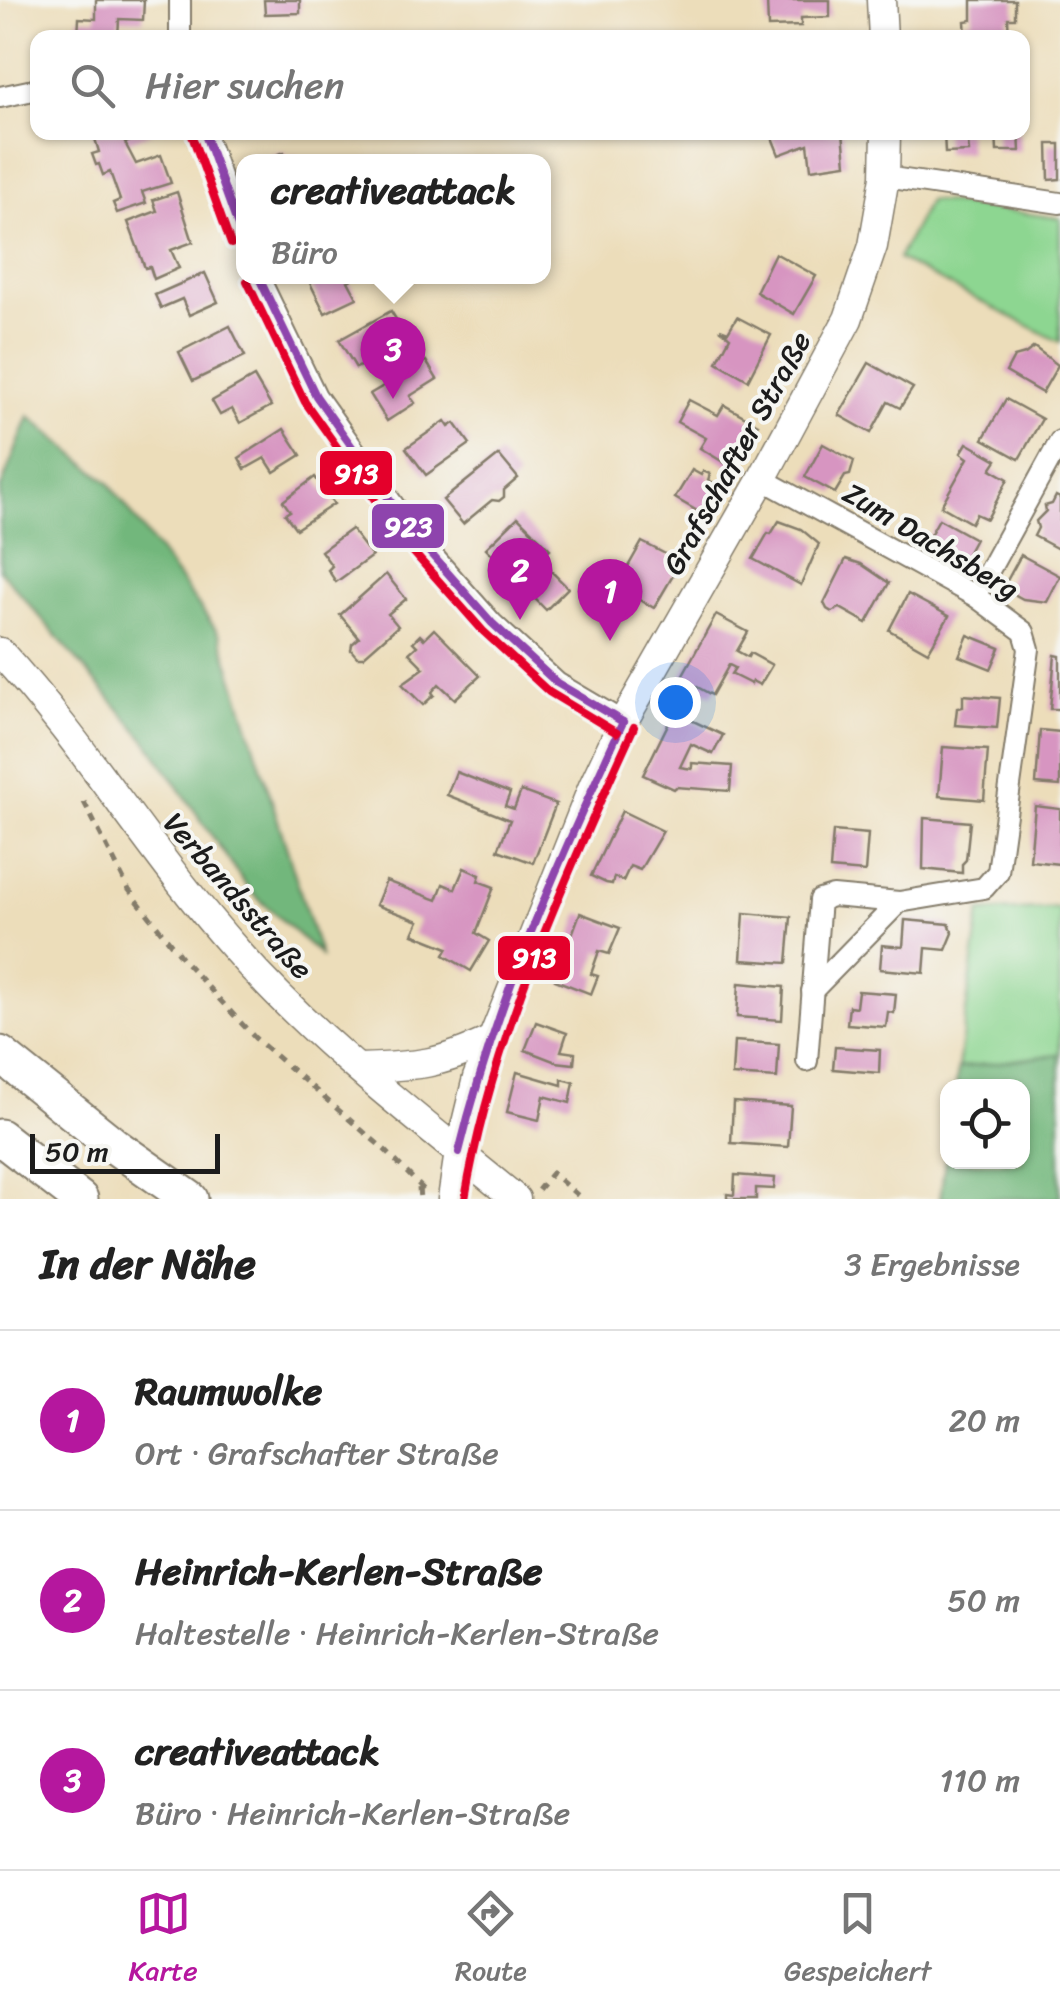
<!DOCTYPE html>
<html lang="de">
<head>
<meta charset="utf-8">
<style>
	body { margin:0; font-family:Sriracha,sans-serif; background:#f2f2f2; color:#222 }
	.controls { position:absolute; right:30px; bottom:30px; display:grid; overflow:hidden; border-radius:20px; box-shadow:0 2px 8px #0004 }
	.controls button { width:90px; height:90px; display:grid; place-items:center; padding:0; border:0; border-bottom:2px solid #e0e0e0; background:#fff; color:#222; font:50px sans-serif }
	.scale { position:absolute; left:30px; bottom:25px; width:190px; box-sizing:border-box; padding-left:10px; border:5px solid #1c1c1c; border-top:0; font-size:28px; line-height:35px; white-space:nowrap; color:#1c1c1c; -webkit-text-stroke:8px #f6f6f2; paint-order:stroke }
	.you { position:absolute; left:675px; top:702px; width:35px; height:35px; margin:-25px; border:8px solid #fff; border-radius:50%; background:#1a73e8; box-shadow:0 0 0 15px #1a73e833 }
	.badge { display:grid; place-items:center; width:65px; height:65px; border-radius:50%; background:#b5179e; color:#fff; font-size:32px; font-weight:700 }
	.pin { position:absolute; translate:-50% -82px; filter:drop-shadow(0 2px 5px #0008) }
	.pin::after { content:''; position:absolute; top:52px; width:35px; height:30px; background:inherit; clip-path:polygon(0 0,100% 0,50% 100%) }
	.popup { position:absolute; left:236px; top:154px; width:315px; height:130px; box-sizing:border-box; display:grid; place-content:center; border-radius:20px; background:#fff; filter:drop-shadow(0 2px 8px #0005); font-size:32px; white-space:nowrap; color:#767676 }
	.popup b { font-size:38px; color:#222 }
	.popup::after { content:''; position:absolute; left:50%; top:100%; margin-left:-20px; border:20px solid transparent; border-top-color:#fff }
	.list { margin:0; padding:0; list-style:none }
	h2 { display:flex; justify-content:space-between; align-items:center; height:130px; margin:0; padding:0 40px; font-size:42px }
	h2 small { font-size:32px; font-weight:400; color:#767676 }
	.list li { display:grid; grid-template-columns:65px 1fr auto; gap:30px; align-items:center; box-sizing:border-box; height:180px; padding:0 40px; border-top:2px solid #e0e0e0 }
	.list b { display:block; font-size:38px; white-space:nowrap }
	.list p { margin:0; font-size:32px; white-space:nowrap; color:#767676 }
	.list em { font-size:32px; font-style:normal; color:#767676 }
	.icon { flex:none; width:55px; height:55px; fill:none; stroke:currentColor; stroke-width:2; stroke-linecap:round; stroke-linejoin:round }
	.map { position:relative; flex:none; width:1060px; height:1199px; overflow:hidden }
	.search { position:absolute; background:#fff; box-shadow:0 2px 8px #0004; left:30px; right:30px; top:30px; height:110px; display:flex; align-items:center; gap:25px; box-sizing:border-box; padding:0 35px; border-radius:20px; color:#767676; font-size:38px }
	.sheet { height:670px; background:#fff }
	nav { display:flex; justify-content:space-around; align-items:center; box-sizing:border-box; height:140px; border-top:2px solid #e0e0e0; background:#fff; font-size:28px; color:#767676 }
	nav a { display:grid; justify-items:center; gap:5px }
	nav .on { color:#b5179e }
	.map>svg:first-child { display:block }
	.green { fill:#8dd691; stroke:#547956; stroke-width:2.5 }
	.forest { fill:#72b77b; stroke:#476a4c; stroke-width:2.5 }
	.building { fill:#d795c1 }
	.lines { fill:none; stroke-linecap:round; stroke-linejoin:round }
	.street-casing { stroke:#847c6b; stroke-width:24 }
	.secondary-casing { stroke:#847c6b; stroke-width:31 }
	.highway-casing { stroke:#847c6b; stroke-width:39 }
	.path { stroke:#847c6b; stroke-width:5; stroke-dasharray:8 8; stroke-linecap:butt }
	.street { stroke:#fff; stroke-width:20 }
	.secondary { stroke:#fff; stroke-width:28 }
	.highway { stroke:#fff; stroke-width:35 }
	.bus-1-casing { stroke:#f6f6f2; stroke-width:15 }
	.bus-2-casing { stroke:#f6f6f2; stroke-width:15 }
	.bus-1 { stroke:#8e44ad; stroke-width:8 }
	.bus-2 { stroke:#e4002b; stroke-width:8 }
	.labels { text-anchor:middle; stroke-width:8; stroke-linejoin:round; paint-order:stroke }
	.street-label { font-size:30px; fill:#1c1c1c; stroke:#f6f6f2 }
	.line-badge { stroke:#f6f6f2; stroke-width:4 }
	.badge-label { font-size:28px; text-anchor:middle; font-weight:bold; fill:#fff }
</style>
</head>
<body>
<div class="map">
<svg width="1060" height="1199" viewBox="0 0 1060 1199">
	<rect width="100%" height="100%" fill="#f6f6f2"/>
	<filter id="ink" filterUnits="userSpaceOnUse"><feTurbulence type="fractalNoise" baseFrequency=".01" numOctaves="2"/><feDisplacementMap in="SourceGraphic" scale="20" xChannelSelector="R" yChannelSelector="G"/><feConvolveMatrix kernelMatrix="1 2 1 2 8 2 1 2 1" color-interpolation-filters="sRGB"/></filter>
	<filter id="wash" filterUnits="userSpaceOnUse"><feTurbulence type="fractalNoise" baseFrequency=".0048" numOctaves="4" result="noise"/><feDisplacementMap in="SourceGraphic" scale="40" xChannelSelector="R" yChannelSelector="G"/><feGaussianBlur stdDeviation="2.25" result="paint"/><feColorMatrix in="noise" values="0 0 0 0 0 0 0 0 0 0 0 0 0 0 0 0 0 1.4 0 .05"/><feComposite in="paint" operator="in"/></filter>
	<g filter="url(#wash)">
		<rect width="100%" height="100%" fill="#ecddba"/>
		<g class="green">
			<polygon points="929,200 1060,218 1060,342 898,259"/>
			<polygon points="1060,908 1060,1054 958,1068 980,912"/>
		</g>
		<g class="forest">
			<polygon points="29,416 109,483 220,635 320,955 249,890 149,744 0,570 0,490"/>
			<polygon points="1060,1054 1060,1199 940,1199 947,1146 948,1162 1022,1162 1022,1086 956,1086 958,1068"/>
		</g>
		<g id="blocks">
			<g class="building">
				<polygon points="96,0 144,0 143,20 119,19 118,38 78,38 79,18 96,19"/>
				<polygon points="264,0 300,0 300,13 265,14"/>
				<polygon points="767,0 830,0 830,17 801,18 801,26 768,27"/>
				<polygon points="972,0 1015,0 1015,18 1008,18 1009,38 966,38 965,21 972,20"/>
				<polygon points="93,132 153,132 125,143 136,164 161,155 171,183 142,192 146,203 117,213 113,203 120,200 110,172 103,175 99,164 96,165 92,154 99,152"/>
				<polygon points="778,132 843,132 846,164 811,169 808,144 779,155 771,135"/>
				<polygon points="944,132 967,132 969,152 945,153"/>
				<polygon points="996,132 1019,132 1020,151 997,151"/>
				<polygon points="1048,144 1060,144 1060,179 1049,180"/>
				<polygon points="284,152 288,159 296,156 298,162 270,162 269,158"/>
				<polygon points="177,192 193,242 171,250 179,268 154,279 150,267 145,268 128,222 157,211 153,200"/>
				<polygon points="775,253 816,276 794,314 756,292"/>
				<polygon points="205,273 218,302 189,315 182,299 161,308 155,295"/>
				<polygon points="319,276 358,276 348,281 357,298 325,313 309,281"/>
				<polygon points="391,311 397,321 375,332 387,352 356,368 339,340"/>
				<polygon points="737,317 771,335 748,380 717,362 730,337 720,329 728,332"/>
				<polygon points="230,326 245,356 193,381 179,352"/>
				<polygon points="1034,347 1058,365 1042,393 1006,372 1014,357 1025,354"/>
				<polygon points="426,361 437,379 410,396 415,403 387,421 370,394"/>
				<polygon points="869,363 913,388 900,408 888,402 871,433 839,415"/>
				<polygon points="254,377 271,406 240,423 232,409 220,415 212,401"/>
				<polygon points="1006,399 1042,419 1019,459 983,439"/>
				<polygon points="689,400 718,415 724,405 758,424 733,468 700,448 706,438 677,422"/>
				<polygon points="445,421 449,427 455,423 470,444 426,475 406,448"/>
				<polygon points="284,429 301,455 274,472 265,458 245,469 239,458"/>
				<polygon points="967,443 997,460 991,469 1008,479 987,519 976,514 971,523 941,506 968,458 961,453"/>
				<polygon points="823,444 854,461 850,475 845,476 835,493 805,477"/>
				<polygon points="499,455 518,478 504,490 504,497 499,501 492,500 463,524 443,500"/>
				<polygon points="692,470 701,475 703,471 710,474 708,480 722,487 706,516 675,498"/>
				<polygon points="315,477 334,504 296,529 285,514 290,511 283,501"/>
				<polygon points="1056,496 1060,498 1060,550 1034,536 1038,528 1036,521 1046,511 1045,506 1052,504"/>
				<polygon points="518,517 550,549 539,559 568,588 546,610 486,548"/>
				<polygon points="939,519 975,539 961,565 925,544"/>
				<polygon points="779,521 801,529 819,544 801,585 753,559 768,533 771,534"/>
				<polygon points="351,529 372,556 336,582 328,570 332,566 321,551"/>
				<polygon points="642,542 681,562 654,608 617,586"/>
				<polygon points="1021,555 1060,576 1047,602 1023,599 1003,588"/>
				<polygon points="846,559 861,564 889,583 867,623 840,608 832,612 827,609 824,603"/>
				<polygon points="386,574 406,599 388,614 398,626 363,657 357,657 351,650 352,644 359,638 340,615"/>
				<polygon points="908,594 949,616 928,652 889,630"/>
				<polygon points="716,615 748,632 737,651 748,657 750,653 772,665 760,685 752,681 751,684 731,674 735,668 729,665 712,695 681,678"/>
				<polygon points="434,629 480,676 455,699 439,684 432,692 434,695 423,705 402,684 424,668 409,653 417,646 413,642 420,635 424,639"/>
				<polygon points="968,635 1000,648 991,669 959,656"/>
				<polygon points="1055,655 1060,656 1060,709 1050,709"/>
				<polygon points="963,695 1000,698 997,728 955,725 957,708 963,707"/>
				<polygon points="674,712 723,735 713,754 691,744 680,767 692,769 692,763 732,766 730,791 676,787 674,789 643,775"/>
				<polygon points="1040,730 1060,732 1060,786 1036,784"/>
				<polygon points="943,747 988,750 984,800 939,796"/>
				<polygon points="456,772 510,793 505,806 514,809 521,791 556,804 533,863 498,850 510,820 447,795"/>
				<polygon points="1035,806 1060,809 1060,864 1030,861"/>
				<polygon points="622,811 663,831 640,870 630,866 623,881 614,877 612,884 606,883 591,876"/>
				<polygon points="924,818 970,822 966,860 962,864 962,873 923,869"/>
				<polygon points="833,831 868,834 865,872 830,869"/>
				<polygon points="464,868 480,875 478,881 494,887 476,933 489,941 471,971 444,955 448,948 413,934 419,921 376,905 386,881 437,900 443,884 455,889"/>
				<polygon points="580,913 620,928 609,954 599,951 591,974 598,976 591,994 555,980"/>
				<polygon points="744,913 791,917 787,963 741,960"/>
				<polygon points="905,920 949,924 953,933 946,950 926,948 924,973 880,969 882,945 903,947"/>
				<polygon points="739,983 784,987 782,1020 737,1017"/>
				<polygon points="858,991 896,994 894,1013 888,1012 886,1027 847,1024 849,1006 856,1007"/>
				<polygon points="536,1022 567,1033 561,1051 575,1053 574,1064 556,1062 525,1050"/>
				<polygon points="734,1041 779,1044 777,1078 732,1075"/>
				<polygon points="835,1047 880,1050 879,1073 833,1069"/>
				<polygon points="517,1072 562,1085 562,1079 574,1082 570,1103 544,1096 539,1120 507,1112"/>
				<polygon points="733,1102 791,1106 788,1147 731,1143"/>
				<polygon points="735,1175 775,1178 774,1189 756,1188 756,1199 727,1199 727,1194 734,1195"/>
			</g>
		</g>
	</g>
	<g filter="url(#ink)">
		<use href="#blocks" fill-opacity="0" stroke="#847c6b" stroke-width="2.5"/>
		<g class="lines">
			<defs>
				<g id="street">
					<polyline points="180,38 180,0"/>
					<polyline points="0,97 38,89"/>
					<polyline points="204,132 243,240"/>
					<polyline points="885,177 1060,203"/>
					<polyline points="258,276 316,396 416,537 492,623 557,683 623,722"/>
					<polyline points="762,479 975,596 1024,632 1029,649 998,872 984,888 899,902 833,896 820,900 807,1061"/>
					<polyline points="975,596 1060,441"/>
					<polyline points="812,991 899,902"/>
				</g>
				<g id="secondary">
					<polyline points="881,0 883,38"/>
					<path d="M0,652C86,745 152,856 237,951C319,1044 421,1121 516,1199"/>
					<path d="M359,1068C417,1066 439,1065 491,1040"/>
					<polyline points="452,1199 459,1152 477,1078 593,786 623,722 762,479 848,319 873,246 885,177 886,132"/>
				</g>
				<g id="highway">
					<polyline points="0,1054 116,1147 190,1199"/>
					<polyline points="0,1137 80,1199"/>
				</g>
			</defs>
			<use href="#street" class="street-casing"/>
			<use href="#secondary" class="secondary-casing"/>
			<use href="#highway" class="highway-casing"/>
			<g class="path">
				<polyline points="84,802 129,890 185,962 255,1038 386,1151 429,1195"/>
				<polyline points="419,1188 420,1199"/>
				<polyline points="538,1190 552,1173 582,1199"/>
			</g>
			<use href="#street" class="street"/>
			<use href="#secondary" class="secondary"/>
			<use href="#highway" class="highway"/>
			<defs>
				<g id="bus-1">
					<polyline points="204,132 243,240"/>
					<polyline points="258,276 316,396 416,537 492,623 557,683 623,722"/>
					<path d="M459,1152C495,1004 559,860 623,722"/>
				</g>
				<g id="bus-2">
					<polyline points="192,136 231,244"/>
					<polyline points="247,281 305,402 407,545 483,631 549,692 617,733"/>
					<path d="M465,1199C491,1041 567,873 634,727"/>
				</g>
			</defs>
			<use href="#bus-1" class="bus-1-casing"/>
			<use href="#bus-2" class="bus-2-casing"/>
			<use href="#bus-1" class="bus-1"/>
			<use href="#bus-2" class="bus-2"/>
		</g>
	</g>
	<g class="labels">
		<g class="street-label">
			<text transform="translate(737 453) rotate(-61)" y="10">Grafschafter Straße</text>
			<text transform="translate(931 541) rotate(31)" y="10">Zum Dachsberg</text>
			<text transform="translate(238 896) rotate(49)" y="10">Verbandsstraße</text>
		</g>
	</g>
	<g class="line-badge">
		<rect x="318" y="449" width="76" height="48" rx="10" fill="#e4002b"/>
		<rect x="370" y="502" width="76" height="48" rx="10" fill="#8e44ad"/>
		<rect x="496" y="934" width="76" height="48" rx="10" fill="#e4002b"/>
	</g>
	<g class="badge-label">
		<text x="356" y="483">913</text>
		<text x="408" y="536">923</text>
		<text x="534" y="967">913</text>
	</g>
</svg>
<div class="controls">
<button><svg class="icon" aria-label="locate" viewBox="0 0 24 24"><circle cx="12" cy="12" r="6"/><path d="M12 2v4M12 18v4M2 12h4M18 12h4"/></svg></button>
</div>
<div class="scale">50 m</div>
<div class="you"></div>
<div class="pin badge" style="left:610px;top:641px">1</div>
<div class="pin badge" style="left:520px;top:620px">2</div>
<div class="pin badge" style="left:393px;top:399px">3</div>
<div class="popup"><b>creativeattack</b>Büro</div>
<div class="search"><svg class="icon" aria-label="search" viewBox="0 0 24 24"><circle cx="10" cy="10" r="6"/><path d="M15 15l6 6"/></svg>Hier suchen</div>
</div>
<section class="sheet">
<h2>In der Nähe<small>3 Ergebnisse</small></h2>
<ul class="list">
<li><span class="badge">1</span><div><b>Raumwolke</b><p>Ort · Grafschafter Straße</p></div><em>20 m</em></li>
<li><span class="badge">2</span><div><b>Heinrich-Kerlen-Straße</b><p>Haltestelle · Heinrich-Kerlen-Straße</p></div><em>50 m</em></li>
<li><span class="badge">3</span><div><b>creativeattack</b><p>Büro · Heinrich-Kerlen-Straße</p></div><em>110 m</em></li>
</ul>
</section>
<nav>
<a class="on"><svg class="icon" aria-label="map" viewBox="0 0 24 24"><path d="M3 6l6-2 6 2 6-2v14l-6 2-6-2-6 2zM9 4v14M15 6v14"/></svg>Karte</a>
<a><svg class="icon" aria-label="directions" viewBox="0 0 24 24"><path d="M12 3l9 9-9 9-9-9zM9 14v-3h6M13 9l2 2-2 2"/></svg>Route</a>
<a><svg class="icon" aria-label="saved" viewBox="0 0 24 24"><path d="M7 4h10v16l-5-4-5 4z"/></svg>Gespeichert</a>
</nav>
</body>
</html>
